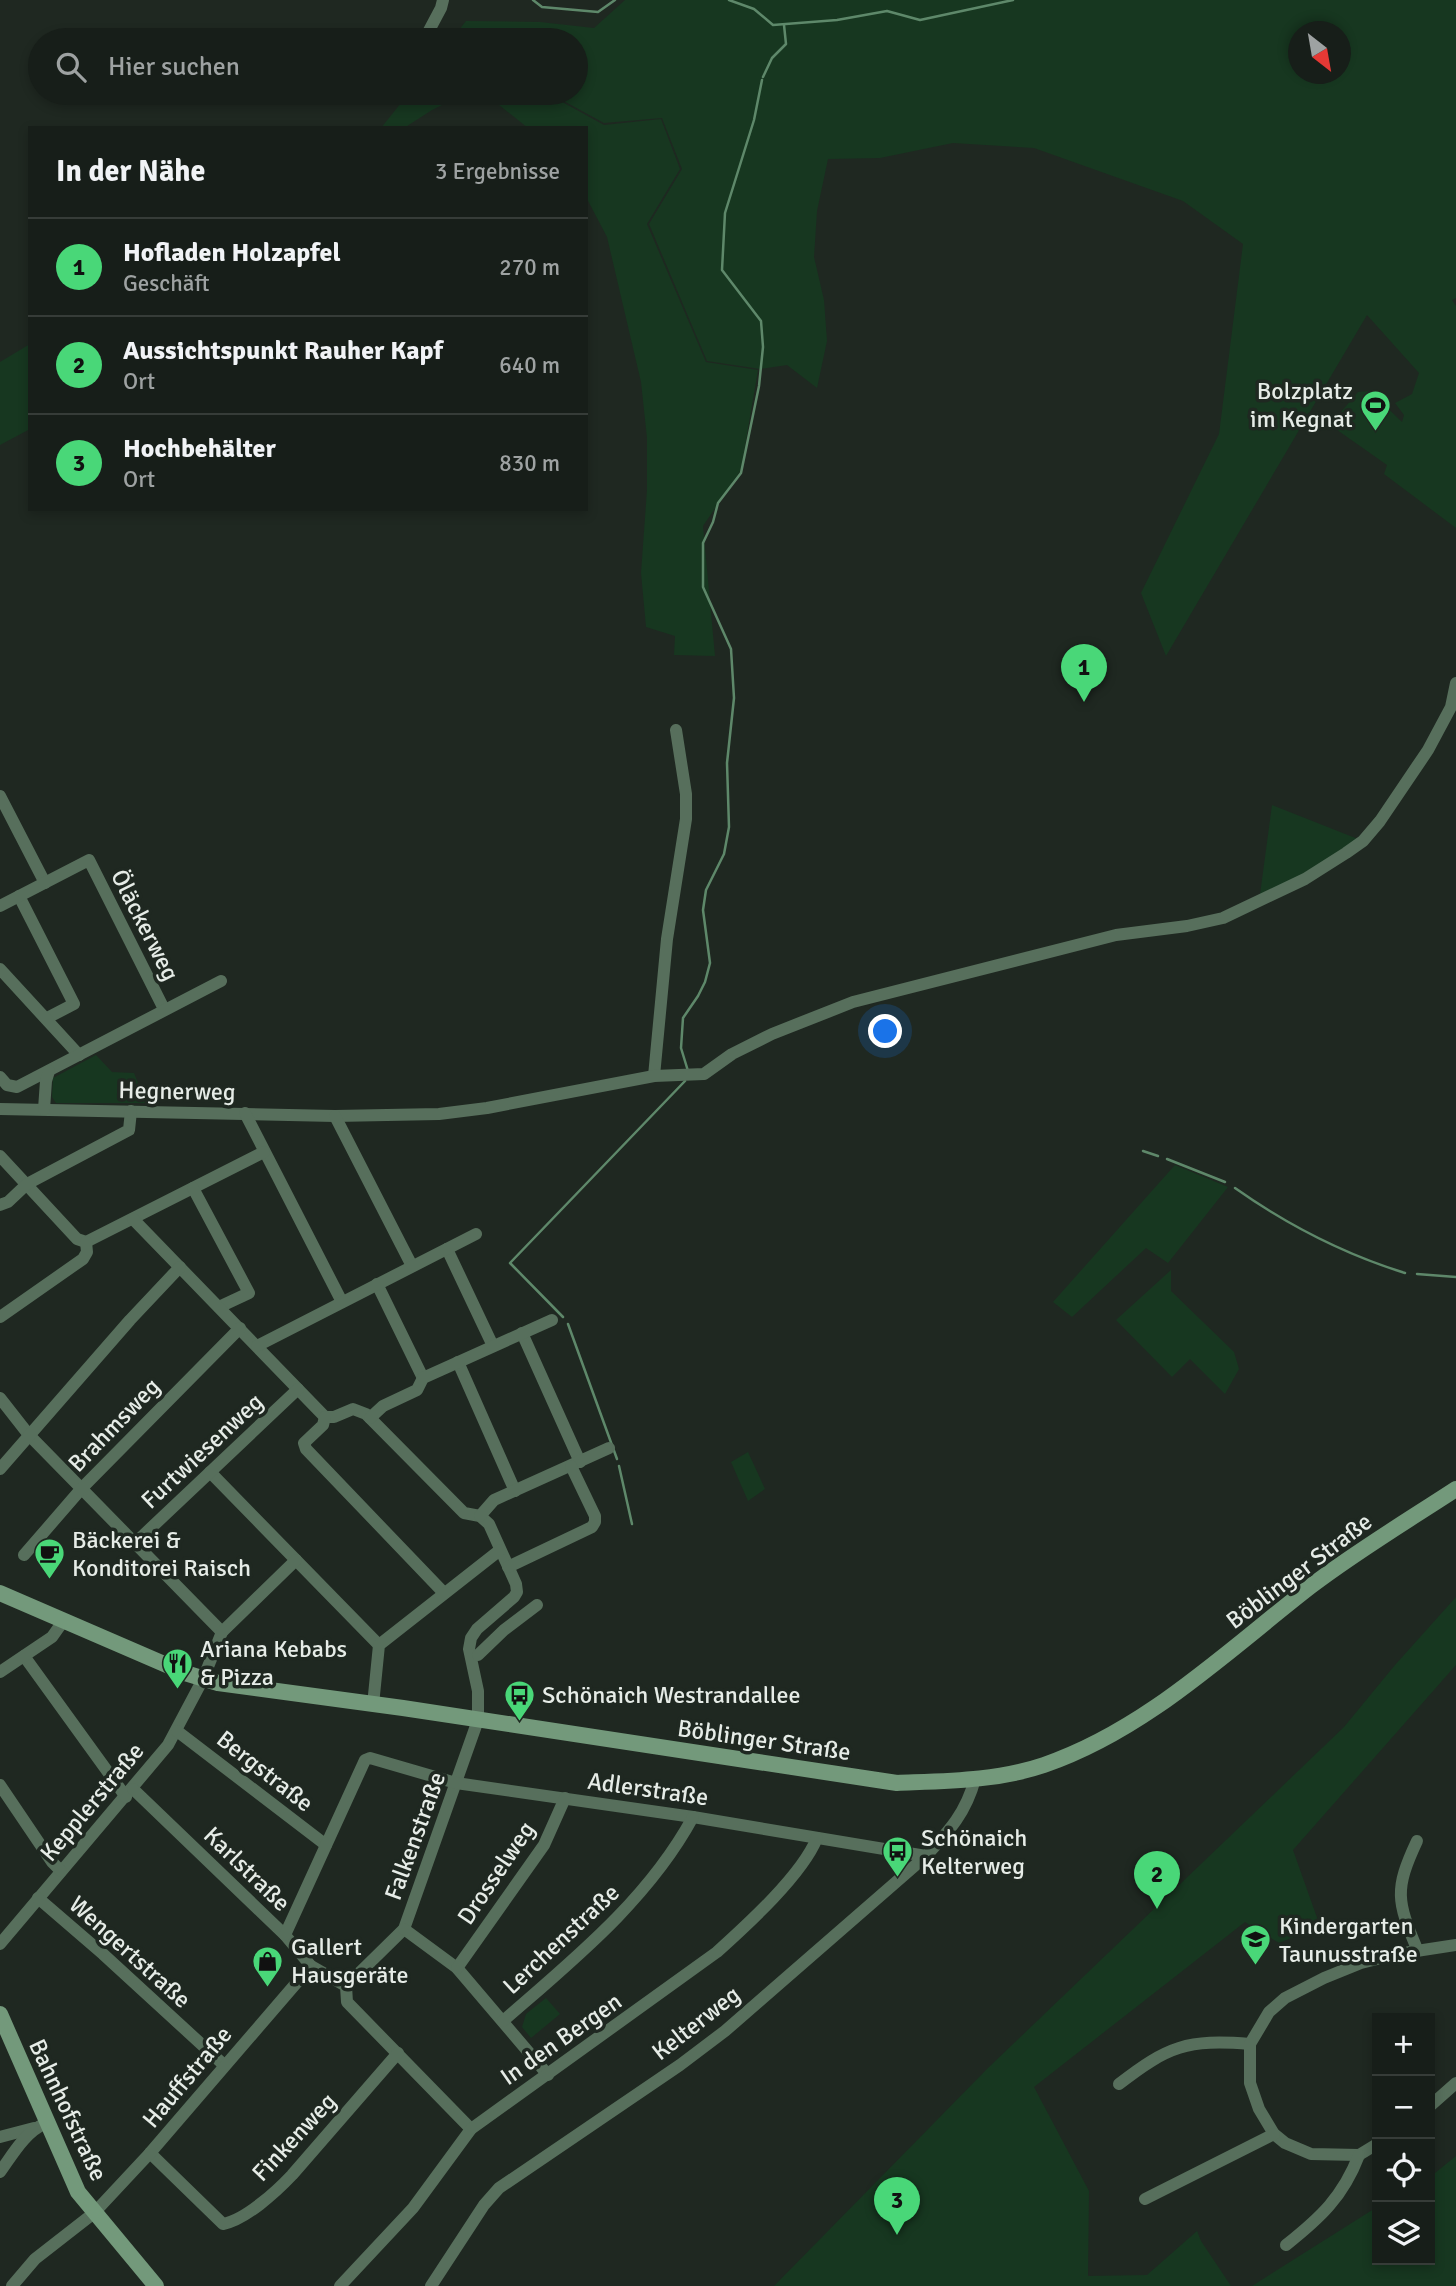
<!DOCTYPE html>
<html lang="de">
<head>
<meta charset="utf-8">
<style>
	body { margin:0; font-family:Signika,sans-serif; background:#202722; color:#f1f3f6 }
	.controls { position:absolute; right:21px; bottom:21px; display:grid; overflow:hidden; border-radius:0px; box-shadow:0 4px 10px #0003 }
	.controls button { width:63px; height:63px; display:grid; place-items:center; padding:0; border:0; border-bottom:2px solid #363c38; background:#171e19; color:#f1f3f6; font:35px sans-serif }
	.compass { position:absolute; left:1288px; top:21px; width:63px; height:63px; border-radius:50%; background:#171e19; box-shadow:0 4px 10px #0003; rotate:149deg }
	.you { position:absolute; left:886px; top:1032px; width:24px; height:24px; margin:-18px; border:5px solid #fff; border-radius:50%; background:#1a73e8; box-shadow:0 0 0 10px #1a73e833 }
	.badge { display:grid; place-items:center; width:46px; height:46px; border-radius:50%; background:#49d778; color:#111; font-size:23px; font-weight:700 }
	.pin { position:absolute; translate:-50% -58px; filter:drop-shadow(0 2px 4px #0008) }
	.pin::after { content:''; position:absolute; top:37px; width:24px; height:21px; background:inherit; clip-path:polygon(0 0,100% 0,50% 100%) }
	.list { margin:0; padding:0; list-style:none }
	h2 { display:flex; justify-content:space-between; align-items:center; height:91px; margin:0; padding:0 28px; font-size:30px }
	h2 small { font-size:23px; font-weight:400; color:#9ea2a2 }
	.list li { display:grid; grid-template-columns:46px 1fr auto; gap:21px; align-items:center; box-sizing:border-box; height:98px; padding:0 28px; border-top:2px solid #363c38 }
	.list b { display:block; font-size:26px; white-space:nowrap }
	.list p { margin:0; font-size:23px; white-space:nowrap; color:#9ea2a2 }
	.list em { font-size:23px; font-style:normal; color:#9ea2a2 }
	.icon { flex:none; width:38px; height:38px; fill:none; stroke:currentColor; stroke-width:2; stroke-linecap:round; stroke-linejoin:round }
	.map { position:relative; flex:none; width:1456px; height:2286px; overflow:hidden }
	.search { position:absolute; background:#171e19; box-shadow:0 4px 10px #0003; left:28px; top:28px; width:560px; height:77px; display:flex; align-items:center; gap:18px; box-sizing:border-box; padding:0 24px; border-radius:38px; color:#9ea2a2; font-size:26px }
	.panel { position:absolute; background:#171e19; box-shadow:0 4px 10px #0003; left:28px; top:126px; width:560px; height:385px; border-radius:0px }
	.map>svg:first-child { display:block }
	.green { fill:#173720; fill-rule:evenodd }
	.lines { fill:none; stroke-linecap:round; stroke-linejoin:round }
	.stream { stroke:#5e886a; stroke-width:2.5 }
	.street { stroke:#576f5c; stroke-width:12 }
	.secondary { stroke:#73997b; stroke-width:16 }
	.labels { text-anchor:middle; stroke-width:7; stroke-linejoin:round; paint-order:stroke }
	.poi-label { font-size:24px; fill:#e6ece7; stroke:#1f2821; text-anchor:start }
	.street-label { font-size:24px; fill:#e6ece7; stroke:#1f2821 }
</style>
</head>
<body>
<div class="map">
<svg width="1456" height="2286" viewBox="0 0 1456 2286">
	<rect width="100%" height="100%" fill="#1f2821"/>
	<g class="green">
		<path d="M625,0H1456V298L1452,300L1456,306V528L1384,474L1387,465L1330,425L1358,392L1370,391L1402,422L1404,415L1395,403L1412,394L1419,373L1367,315L1166,656L1141,593L1219,434L1243,244L1183,201L1034,148L953,143L880,158L828,159L817,211L814,257L824,300L827,341L817,388L787,365L760,369L707,361L649,224L682,169L662,118L604,123L549,93H576V40H451L466,21L540,22L594,28ZM1298,32H1340V74H1298Z"/>
		<polygon points="409,93 459,93 456,98 432,110 404,128 381,128"/>
		<polygon points="461,93 546,93 604,125 661,119 680,169 647,224 706,362 758,370 741,470 703,526 715,656 674,655 675,636 646,627 641,573 647,490 647,438 641,382 607,237 586,197 586,128 528,128 489,97 480,103 459,97"/>
		<polygon points="30,344 30,429 0,445 0,362"/>
		<polygon points="1272,805 1363,841 1259,902"/>
		<polygon points="96,1055 112,1072 134,1073 146,1103 56,1103 52,1097 53,1078"/>
		<polygon points="1175,1165 1228,1187 1168,1263 1146,1248 1072,1317 1053,1302"/>
		<polygon points="1171,1270 1171,1291 1234,1352 1239,1369 1225,1394 1190,1359 1172,1377 1116,1320"/>
		<polygon points="748,1452 765,1489 748,1501 731,1462"/>
		<polygon points="1456,1597 1456,1665 1293,1850 1320,1926 1279,1943 1245,1922 1034,2087 1089,2191 1088,2276 1147,2275 1197,2231 1201,2241 1231,2286 774,2286 988,2068 1344,1727 1395,1665"/>
		<polygon points="546,1998 560,2014 531,2038 522,2027 526,2014"/>
		<polygon points="1456,2156 1456,2286 1252,2286 1377,2207 1377,2260 1430,2260 1430,2177"/>
	</g>
	<g class="lines">
		<g class="stream">
			<polyline points="533,0 542,7 598,12 615,0"/>
			<polyline points="729,0 754,9 773,25 837,20 887,11 920,20 1013,0"/>
			<polyline points="763,77 772,58 786,44 784,25"/>
			<polyline points="688,1071 681,1048 683,1018 698,996 705,982 710,963 703,910 706,890 724,854 729,827 727,763 734,698 731,649 703,587 703,543 713,522 718,503 741,473 759,386 763,347 761,321 722,270 725,213 754,120 762,80"/>
			<polyline points="1143,1151 1158,1156"/>
			<polyline points="1167,1159 1225,1182"/>
			<path d="M1235,1188C1286,1224 1344,1254 1405,1273"/>
			<polyline points="1417,1274 1456,1277"/>
			<polyline points="563,1317 510,1263 685,1081"/>
			<polyline points="568,1324 617,1459"/>
			<polyline points="619,1466 632,1524"/>
		</g>
		<g class="street">
			<polyline points="424,40 441,8 443,0"/>
			<polyline points="0,796 45,883"/>
			<polyline points="19,896 74,1004 47,1018"/>
			<polyline points="0,906 89,860 164,1009"/>
			<polyline points="0,969 79,1055"/>
			<polyline points="654,1076 667,939 686,819 686,794 676,730"/>
			<polyline points="0,1077 7,1085 17,1087 221,981"/>
			<polyline points="0,1109 335,1116 439,1114 487,1108 654,1076 704,1074 732,1054 772,1034 853,1002 1116,935 1187,926 1223,918 1305,879 1346,853 1363,841 1380,821 1428,750 1451,707 1456,683"/>
			<polyline points="44,1109 46,1081 49,1071"/>
			<polyline points="245,1113 342,1302"/>
			<polyline points="335,1116 412,1266"/>
			<polyline points="0,1156 77,1239 86,1242 264,1152"/>
			<polyline points="193,1188 249,1293 219,1307"/>
			<polyline points="0,1205 8,1202 27,1184 129,1130 131,1111"/>
			<polyline points="133,1219 325,1417"/>
			<polyline points="447,1249 493,1346"/>
			<polyline points="377,1284 423,1378"/>
			<polyline points="0,1317 83,1259 87,1252 86,1242"/>
			<polyline points="522,1333 580,1462"/>
			<polyline points="257,1346 476,1234"/>
			<polyline points="458,1362 515,1491"/>
			<polyline points="0,1398 29,1435 222,1632 203,1679 168,1745 0,1944"/>
			<polyline points="325,1417 334,1417 353,1409 366,1414 464,1513 480,1516 489,1524 516,1584 517,1592 514,1597 477,1629 471,1638 469,1649 478,1691 478,1720 404,1929 346,1986"/>
			<polyline points="325,1417 323,1425 304,1443 306,1449 444,1593"/>
			<polyline points="370,1418 383,1406 417,1390 423,1378 552,1320"/>
			<polyline points="0,1469 130,1320 180,1267"/>
			<polyline points="210,1472 379,1645"/>
			<polyline points="480,1516 494,1500 609,1448"/>
			<polyline points="134,1544 298,1389"/>
			<polyline points="24,1555 82,1488 240,1328"/>
			<polyline points="508,1567 592,1527 595,1522 595,1516 571,1466"/>
			<polyline points="222,1632 296,1560"/>
			<polyline points="478,1655 504,1630 537,1605"/>
			<polyline points="24,1656 126,1797"/>
			<polyline points="0,1672 52,1637 64,1620"/>
			<polyline points="373,1705 379,1645 500,1550"/>
			<polyline points="177,1731 326,1845"/>
			<polyline points="0,1785 52,1862 61,1871"/>
			<polyline points="133,1789 285,1935 311,1966 346,1986 347,2002 471,2129"/>
			<path d="M1417,1841C1394,1890 1397,1901 1417,1949"/>
			<polyline points="38,1898 103,1954 224,2065"/>
			<polyline points="404,1929 457,1968 548,2075"/>
			<polyline points="285,1935 365,1760 370,1758 456,1783 693,1817 926,1856"/>
			<polyline points="457,1968 544,1845 565,1798"/>
			<path d="M503,2021C573,1960 648,1900 693,1817"/>
			<path d="M1119,2084C1168,2046 1187,2039 1250,2044"/>
			<polyline points="1430,2106 1456,2083"/>
			<polyline points="0,2137 34,2128"/>
			<polyline points="1377,2144 1359,2155 1311,2154 1285,2143 1274,2134 1259,2109 1250,2083 1250,2044 1269,2012 1285,1998 1324,1978 1361,1963 1397,1954 1456,1945"/>
			<path d="M150,2153L223,2224C245,2220 276,2192 292,2175L398,2053"/>
			<path d="M0,2172C13,2154 25,2132 46,2123"/>
			<polyline points="1145,2199 1274,2134"/>
			<path d="M1286,2245C1320,2218 1343,2197 1359,2155"/>
			<polyline points="12,2286 35,2259 94,2213 150,2153 311,1966"/>
			<path d="M340,2286L413,2208L471,2129L717,1952C748,1924 802,1875 817,1838"/>
			<path d="M431,2286L484,2205L499,2188L680,2065L725,2031L926,1856C949,1831 966,1813 975,1779"/>
		</g>
		<g class="secondary">
			<path d="M0,1593L185,1673L218,1683L403,1708L897,1783C946,1781 997,1781 1044,1765C1146,1730 1227,1651 1311,1586C1357,1551 1407,1521 1456,1489"/>
			<polyline points="0,2014 78,2192 156,2286"/>
		</g>
	</g>
	<defs>
		<symbol id="stadium-pin" viewBox="-11 -11 22 30"><path d="M0 17L-7.5 6A9.5 9.5 0 1 1 7.5 6Z" fill="#49d778" stroke="#1f2821"/><path d="M0-5a6.5 5 0 1 0 0 10a6.5 5 0 1 0 0-10ZM-3.5-1.8h7v3.6h-7Z" fill="#111"/></symbol>
		<symbol id="cafe-pin" viewBox="-11 -11 22 30"><path d="M0 17L-7.5 6A9.5 9.5 0 1 1 7.5 6Z" fill="#49d778" stroke="#1f2821"/><path d="M-5.5-4.5H6V0H3Q3 3.5 0 3.5H-2.5Q-5.5 3.5-5.5 0ZM3-3.2v2h1.7v-2ZM-6 4.5H4V6H-6Z" fill="#111"/></symbol>
		<symbol id="restaurant-pin" viewBox="-11 -11 22 30"><path d="M0 17L-7.5 6A9.5 9.5 0 1 1 7.5 6Z" fill="#49d778" stroke="#1f2821"/><path d="M-5-6h1v4h1v-4h1v4h1v-4h1v5L-1.5 .5V6h-2V.5L-5-1ZM5-6V6H3V1.5H1.5Q1.5-4 5-6Z" fill="#111"/></symbol>
		<symbol id="bus-pin" viewBox="-11 -11 22 30"><path d="M0 17L-7.5 6A9.5 9.5 0 1 1 7.5 6Z" fill="#49d778" stroke="#1f2821"/><path d="M-5-6H5V4H4V6H2V4H-2V6H-4V4H-5ZM-3.5-4V0h7V-4ZM-3.5 1.2v1.5H-2V1.2ZM2 1.2v1.5H3.5V1.2Z" fill="#111"/></symbol>
		<symbol id="school-pin" viewBox="-11 -11 22 30"><path d="M0 17L-7.5 6A9.5 9.5 0 1 1 7.5 6Z" fill="#49d778" stroke="#1f2821"/><path d="M0-5L7-2L0 1L-7-2ZM-4 1L0 2.5L4 1V4Q0 6-4 4Z" fill="#111"/></symbol>
		<symbol id="shop-pin" viewBox="-11 -11 22 30"><path d="M0 17L-7.5 6A9.5 9.5 0 1 1 7.5 6Z" fill="#49d778" stroke="#1f2821"/><path d="M-5-2.5h2.3a2.7 3.5 0 0 1 5.4 0H5L5.5 6h-11ZM-1.5-2.5h3a1.5 2.3 0 0 0-3 0Z" fill="#111"/></symbol>
	</defs>
	<g fill-rule="evenodd">
		<use href="#stadium-pin" x="1358" y="388" width="35" height="47"/>
		<use href="#cafe-pin" x="32" y="1536" width="35" height="47"/>
		<use href="#restaurant-pin" x="160" y="1646" width="35" height="47"/>
		<use href="#bus-pin" x="502" y="1678" width="35" height="47"/>
		<use href="#bus-pin" x="880" y="1834" width="35" height="47"/>
		<use href="#school-pin" x="1238" y="1922" width="35" height="47"/>
		<use href="#shop-pin" x="250" y="1944" width="35" height="47"/>
	</g>
	<g class="labels">
		<g class="poi-label">
			<text x="1353" y="399" text-anchor="end">Bolzplatz<tspan x="1353" dy="28">im Kegnat</tspan></text>
			<text x="72" y="1548">Bäckerei &amp;<tspan x="72" dy="28">Konditorei Raisch</tspan></text>
			<text x="200" y="1657">Ariana Kebabs<tspan x="200" dy="28">&amp; Pizza</tspan></text>
			<text x="542" y="1703">Schönaich Westrandallee</text>
			<text x="921" y="1846">Schönaich<tspan x="921" dy="28">Kelterweg</tspan></text>
			<text x="1279" y="1934">Kindergarten<tspan x="1279" dy="28">Taunusstraße</tspan></text>
			<text x="291" y="1955">Gallert<tspan x="291" dy="28">Hausgeräte</tspan></text>
		</g>
		<g class="street-label">
			<text transform="translate(145 925) rotate(63)" y="8">Öläckerweg</text>
			<text transform="translate(177 1091) rotate(1)" y="8">Hegnerweg</text>
			<text transform="translate(114 1425) rotate(-46)" y="8">Brahmsweg</text>
			<text transform="translate(202 1451) rotate(-43)" y="8">Furtwiesenweg</text>
			<text transform="translate(1299 1571) rotate(-37)" y="8">Böblinger Straße</text>
			<text transform="translate(764 1740) rotate(8)" y="8">Böblinger Straße</text>
			<text transform="translate(265 1771) rotate(38)" y="8">Bergstraße</text>
			<text transform="translate(648 1789) rotate(8)" y="8">Adlerstraße</text>
			<text transform="translate(92 1802) rotate(-50)" y="8">Kepplerstraße</text>
			<text transform="translate(415 1836) rotate(-70)" y="8">Falkenstraße</text>
			<text transform="translate(247 1869) rotate(44)" y="8">Karlstraße</text>
			<text transform="translate(496 1873) rotate(-56)" y="8">Drosselweg</text>
			<text transform="translate(561 1939) rotate(-43)" y="8">Lerchenstraße</text>
			<text transform="translate(130 1952) rotate(42)" y="8">Wengertstraße</text>
			<text transform="translate(696 2023) rotate(-38)" y="8">Kelterweg</text>
			<text transform="translate(561 2039) rotate(-35)" y="8">In den Bergen</text>
			<text transform="translate(187 2077) rotate(-50)" y="8">Hauffstraße</text>
			<text transform="translate(68 2110) rotate(65)" y="8">Bahnhofstraße</text>
			<text transform="translate(294 2137) rotate(-47)" y="8">Finkenweg</text>
		</g>
	</g>
</svg>
<div class="controls">
<button>+</button>
<button>−</button>
<button><svg class="icon" aria-label="locate" viewBox="0 0 24 24"><circle cx="12" cy="12" r="6"/><path d="M12 2v4M12 18v4M2 12h4M18 12h4"/></svg></button>
<button><svg class="icon" aria-label="layers" viewBox="0 0 24 24"><path d="M12 4l9 5-9 5-9-5zM3 14l9 5 9-5"/></svg></button>
</div>
<svg class="compass" viewBox="-18 -18 36 36"><path d="M0-13l5 13h-10z" fill="#e53935"/><path d="M0 13l5-13h-10z" fill="#9ea2a2"/></svg>
<div class="you"></div>
<div class="pin badge" style="left:1084px;top:702px">1</div>
<div class="pin badge" style="left:1157px;top:1909px">2</div>
<div class="pin badge" style="left:897px;top:2235px">3</div>
<div class="search"><svg class="icon" aria-label="search" viewBox="0 0 24 24"><circle cx="10" cy="10" r="6"/><path d="M15 15l6 6"/></svg>Hier suchen</div>
<section class="panel">
<h2>In der Nähe<small>3 Ergebnisse</small></h2>
<ul class="list">
<li><span class="badge">1</span><div><b>Hofladen Holzapfel</b><p>Geschäft</p></div><em>270 m</em></li>
<li><span class="badge">2</span><div><b>Aussichtspunkt Rauher Kapf</b><p>Ort</p></div><em>640 m</em></li>
<li><span class="badge">3</span><div><b>Hochbehälter</b><p>Ort</p></div><em>830 m</em></li>
</ul>
</section>
</div>
</body>
</html>
